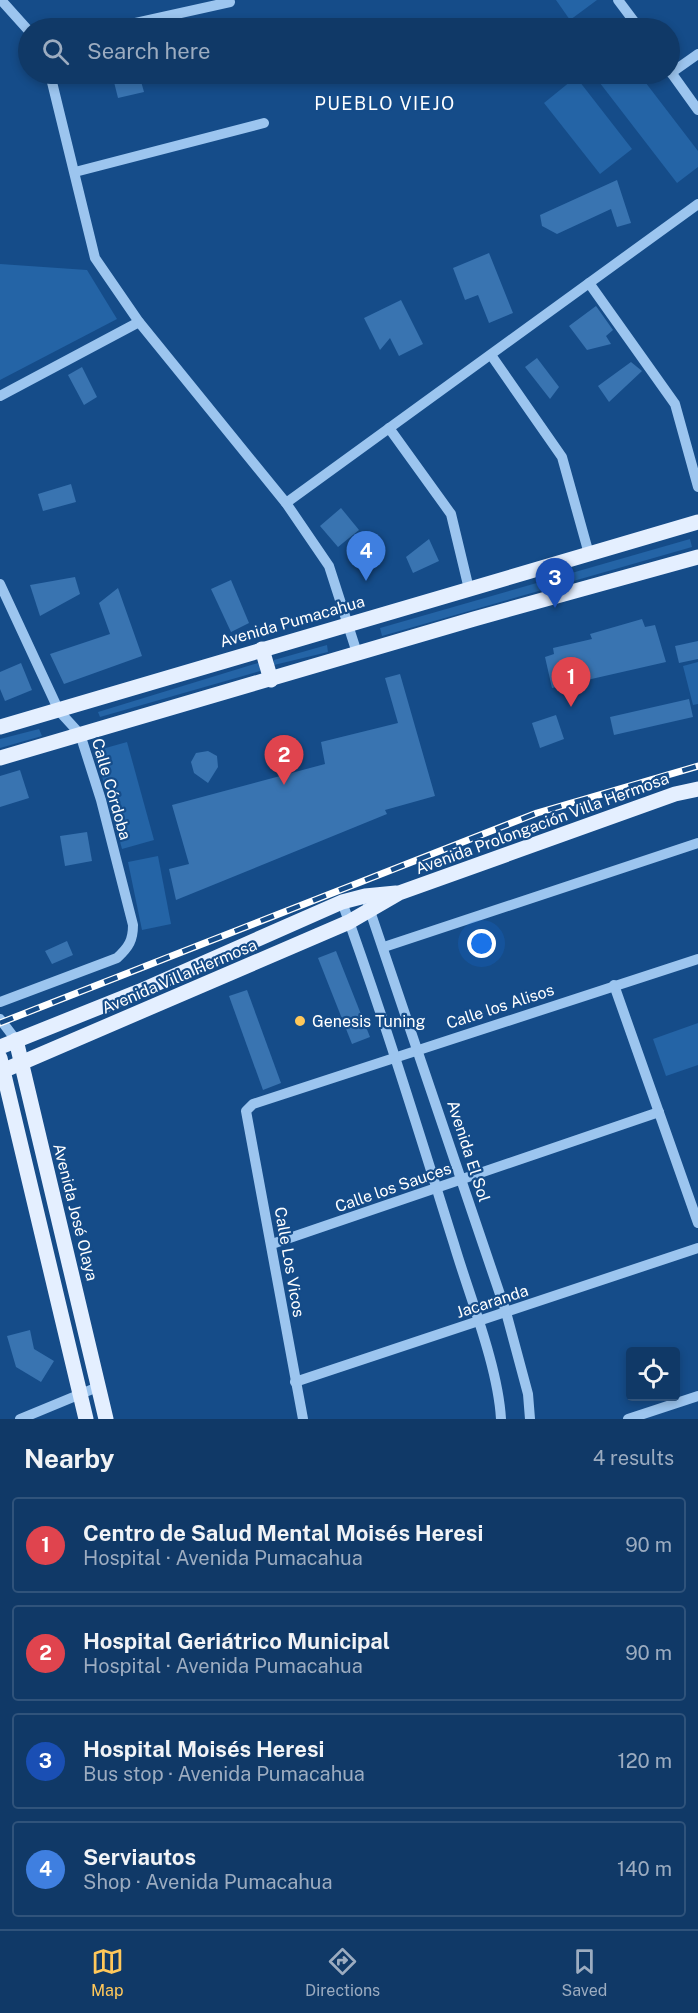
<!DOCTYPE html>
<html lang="en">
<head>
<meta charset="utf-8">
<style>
	body { margin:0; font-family:"Public Sans",sans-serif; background:#19406d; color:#f1f3f6 }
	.controls { position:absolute; right:18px; bottom:18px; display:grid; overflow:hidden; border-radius:6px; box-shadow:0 3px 9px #0003 }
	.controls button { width:54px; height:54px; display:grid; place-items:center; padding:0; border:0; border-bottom:2px solid #30537b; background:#103967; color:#f1f3f6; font:30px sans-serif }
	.you { position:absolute; left:482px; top:944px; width:21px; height:21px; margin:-15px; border:4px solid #fff; border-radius:50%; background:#1a73e8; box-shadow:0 0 0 9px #1a73e833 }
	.badge { display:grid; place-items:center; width:39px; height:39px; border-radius:50%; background:#ffc85a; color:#fff; font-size:20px; font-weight:700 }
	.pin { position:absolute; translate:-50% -50px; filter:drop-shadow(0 2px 3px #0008) }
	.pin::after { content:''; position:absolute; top:32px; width:21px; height:18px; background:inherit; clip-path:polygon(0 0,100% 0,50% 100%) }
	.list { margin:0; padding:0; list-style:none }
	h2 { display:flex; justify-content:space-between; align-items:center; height:78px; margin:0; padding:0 24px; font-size:26px }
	h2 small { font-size:20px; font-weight:400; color:#9cacc0 }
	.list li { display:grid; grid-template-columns:39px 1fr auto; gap:18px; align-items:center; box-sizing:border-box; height:96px; margin:0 12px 12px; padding:0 12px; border:2px solid #30537b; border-radius:6px }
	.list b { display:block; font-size:22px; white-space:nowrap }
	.list p { margin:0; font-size:20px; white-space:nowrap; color:#9cacc0 }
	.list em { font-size:20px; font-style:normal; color:#9cacc0 }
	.icon { flex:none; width:33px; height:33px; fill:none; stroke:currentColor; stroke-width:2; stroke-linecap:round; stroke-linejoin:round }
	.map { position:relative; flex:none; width:698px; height:1419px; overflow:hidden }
	.search { position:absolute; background:#103967; box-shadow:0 3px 9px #0003; left:18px; right:18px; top:18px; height:66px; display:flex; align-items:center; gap:15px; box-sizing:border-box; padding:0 21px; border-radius:33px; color:#9cacc0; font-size:22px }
	.sheet { height:510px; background:#103967 }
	nav { display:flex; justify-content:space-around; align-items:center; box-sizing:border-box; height:84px; border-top:2px solid #30537b; background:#103967; font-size:16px; color:#9cacc0 }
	nav a { display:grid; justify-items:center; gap:3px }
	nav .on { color:#ffc85a }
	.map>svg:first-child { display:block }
	.green { fill:#2464a6 }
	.building { fill:#3974b1 }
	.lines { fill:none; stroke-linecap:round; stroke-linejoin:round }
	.minor { stroke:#9cc5ef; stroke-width:10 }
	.major { stroke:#e4efff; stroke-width:15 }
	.rail-casing { stroke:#fff; stroke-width:7 }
	.rail { stroke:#154c89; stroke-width:4.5; stroke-dasharray:14; stroke-linecap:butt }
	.poi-dot { fill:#ffc85a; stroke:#154c89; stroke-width:2 }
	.labels { text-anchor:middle; stroke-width:4.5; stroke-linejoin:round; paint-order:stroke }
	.street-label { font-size:16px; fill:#fff; stroke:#154c89 }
	.poi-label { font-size:16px; fill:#fff; stroke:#154c89; text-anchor:start }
	.neighbourhood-label { font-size:18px; letter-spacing:1.5px; fill:#fff; stroke:#154c89 }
</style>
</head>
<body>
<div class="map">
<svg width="698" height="1419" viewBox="0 0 698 1419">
	<rect width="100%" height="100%" fill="#154c89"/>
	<g class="green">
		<polygon points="556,0 597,0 570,20"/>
		<polygon points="593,74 639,74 698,151 698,167 677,183"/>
		<polygon points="576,77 632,149 600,174 544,103"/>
		<polygon points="0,264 87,270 117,319 0,380"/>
		<polygon points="690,539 692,547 382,636 380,628"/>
		<polygon points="327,645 328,652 274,665 274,660"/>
		<polygon points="698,662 698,704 693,705 683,666"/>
		<polygon points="258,663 261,664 260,671 100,717 98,712"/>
		<polygon points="39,729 42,736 0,748 0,739"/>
		<polygon points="127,742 154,840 122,849 95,751"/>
		<polygon points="158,856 171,924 142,930 128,862"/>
		<polygon points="698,1023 698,1065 666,1076 653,1039"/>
	</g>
	<g class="building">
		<polygon points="112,74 139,74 144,92 118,98"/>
		<polygon points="617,180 631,223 617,227 611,209 557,234 542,226 540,215"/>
		<polygon points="489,253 513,313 489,323 478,295 465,300 453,268"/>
		<polygon points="401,300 423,344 399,356 390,338 380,350 364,318"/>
		<polygon points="596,306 613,330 606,336 611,344 587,350 569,326"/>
		<polygon points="537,358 559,387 550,399 525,367"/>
		<polygon points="631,362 642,371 609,402 598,386"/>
		<polygon points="82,367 97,397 84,405 68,375"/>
		<polygon points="71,484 76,502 43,511 38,494"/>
		<polygon points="341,508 359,530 338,547 320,526"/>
		<polygon points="429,539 439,561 413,573 406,557"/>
		<polygon points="75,577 80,594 40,616 30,585"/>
		<polygon points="231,580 249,623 231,632 211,589"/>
		<polygon points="118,588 142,656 64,684 50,654 110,634 99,603"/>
		<polygon points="642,619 645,627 655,625 666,662 552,688 545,657 554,654 553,648 592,639 590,634"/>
		<polygon points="698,641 698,659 679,663 675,646"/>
		<polygon points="21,663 32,690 5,701 0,689 0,672"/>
		<polygon points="400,674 435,796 385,810 387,814 176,900 169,869 189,864 172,805 325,764 321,742 398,723 385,678"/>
		<polygon points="689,699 693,717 614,735 610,717"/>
		<polygon points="556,715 564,739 540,748 532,723"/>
		<polygon points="208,751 217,756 218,767 208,783 194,773 191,762 196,753"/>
		<polygon points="20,770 29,798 0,807 0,776"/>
		<polygon points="87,832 92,861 65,866 60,836"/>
		<polygon points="67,941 73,955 52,964 45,951"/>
		<polygon points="336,951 370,1037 352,1044 318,958"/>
		<polygon points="247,990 281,1083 263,1090 229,996"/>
		<polygon points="30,1330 34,1349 54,1361 41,1382 16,1367 7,1336"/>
	</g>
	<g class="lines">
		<g class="minor">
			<polyline points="1,0 28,30"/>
			<polyline points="618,0 639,28"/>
			<polyline points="113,28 230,2"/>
			<polyline points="670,71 698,110"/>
			<polyline points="671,73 698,54"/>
			<polyline points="50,74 95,258 139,322 286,503 329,566 357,653"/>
			<polyline points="75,172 264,123"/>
			<polyline points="589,283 675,404 698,487"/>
			<polyline points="491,355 562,457 589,554"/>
			<polyline points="0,396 139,322"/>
			<polyline points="389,428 451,514 469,589"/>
			<polyline points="286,503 698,204"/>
			<path d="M0,584L59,711L80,734L101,800L133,925C133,940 129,947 117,958L0,1002"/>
			<path d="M342,902C383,1015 418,1129 454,1244C469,1295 498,1366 501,1419"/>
			<polyline points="368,905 506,1312 528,1394 530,1419"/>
			<polyline points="384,947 698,843"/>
			<polyline points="614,985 698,1223"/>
			<polyline points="0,1019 16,1040"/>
			<polyline points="272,1244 659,1112"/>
			<polyline points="295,1382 698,1248"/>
			<polyline points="20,1419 100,1386"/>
			<polyline points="303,1419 246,1111 253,1104 698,959"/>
			<polyline points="628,1419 698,1396"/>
		</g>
		<g class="major">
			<polyline points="262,649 271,680"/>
			<polyline points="0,727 698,522"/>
			<polyline points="0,758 474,619 698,557"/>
			<polyline points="16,1040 106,1419"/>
			<polyline points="0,1047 140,991 342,902 365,896 396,893"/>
			<polyline points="0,1058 86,1419"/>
			<polyline points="0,1072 349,922 399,893 675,794 698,789"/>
		</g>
		<defs>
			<polyline id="rail" points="0,1023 537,813 698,766"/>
		</defs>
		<use href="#rail" class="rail-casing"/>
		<use href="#rail" class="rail"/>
	</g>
	<circle class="poi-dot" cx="300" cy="1021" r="6"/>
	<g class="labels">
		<g class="street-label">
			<text transform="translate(292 621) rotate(-16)" y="6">Avenida Pumacahua</text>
			<text transform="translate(112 789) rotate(74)" y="6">Calle Córdoba</text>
			<text transform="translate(542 823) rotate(-20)" y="6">Avenida Prolongación Villa Hermosa</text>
			<text transform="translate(179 976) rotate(-23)" y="6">Avenida Villa Hermosa</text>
			<text transform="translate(500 1006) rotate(-18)" y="6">Calle los Alisos</text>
			<text transform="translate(469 1151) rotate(72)" y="6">Avenida El Sol</text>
			<text transform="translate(393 1187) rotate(-19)" y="6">Calle los Sauces</text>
			<text transform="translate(76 1212) rotate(76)" y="6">Avenida José Olaya</text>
			<text transform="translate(290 1262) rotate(80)" y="6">Calle Los Vicos</text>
			<text transform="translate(492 1301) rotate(-18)" y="6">Jacaranda</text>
		</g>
		<g class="poi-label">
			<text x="312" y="1027">Genesis Tuning</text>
		</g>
		<g class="neighbourhood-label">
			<text x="385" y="110">PUEBLO VIEJO</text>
		</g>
	</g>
</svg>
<div class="controls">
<button><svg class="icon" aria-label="locate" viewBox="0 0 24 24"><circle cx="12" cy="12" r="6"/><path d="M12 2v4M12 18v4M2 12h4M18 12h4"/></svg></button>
</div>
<div class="you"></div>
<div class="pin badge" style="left:571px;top:707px;background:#e0444e">1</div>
<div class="pin badge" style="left:284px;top:785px;background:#e0444e">2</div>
<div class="pin badge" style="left:555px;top:608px;background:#1a4fb4">3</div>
<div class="pin badge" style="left:366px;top:581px;background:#3f7fe0">4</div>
<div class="search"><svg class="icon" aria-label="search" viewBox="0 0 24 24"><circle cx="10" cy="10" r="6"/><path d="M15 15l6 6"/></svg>Search here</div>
</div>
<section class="sheet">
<h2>Nearby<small>4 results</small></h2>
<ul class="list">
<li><span class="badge" style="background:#e0444e">1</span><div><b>Centro de Salud Mental Moisés Heresi</b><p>Hospital · Avenida Pumacahua</p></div><em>90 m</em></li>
<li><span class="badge" style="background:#e0444e">2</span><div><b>Hospital Geriátrico Municipal</b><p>Hospital · Avenida Pumacahua</p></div><em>90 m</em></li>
<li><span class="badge" style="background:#1a4fb4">3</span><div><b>Hospital Moisés Heresi</b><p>Bus stop · Avenida Pumacahua</p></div><em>120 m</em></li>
<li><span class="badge" style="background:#3f7fe0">4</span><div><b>Serviautos</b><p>Shop · Avenida Pumacahua</p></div><em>140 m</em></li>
</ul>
</section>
<nav>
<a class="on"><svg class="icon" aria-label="map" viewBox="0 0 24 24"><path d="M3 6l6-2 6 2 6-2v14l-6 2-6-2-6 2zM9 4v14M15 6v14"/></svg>Map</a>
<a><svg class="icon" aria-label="directions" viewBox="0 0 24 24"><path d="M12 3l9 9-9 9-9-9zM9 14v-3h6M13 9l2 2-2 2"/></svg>Directions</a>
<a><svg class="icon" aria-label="saved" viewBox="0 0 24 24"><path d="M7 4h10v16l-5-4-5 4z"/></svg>Saved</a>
</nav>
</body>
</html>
